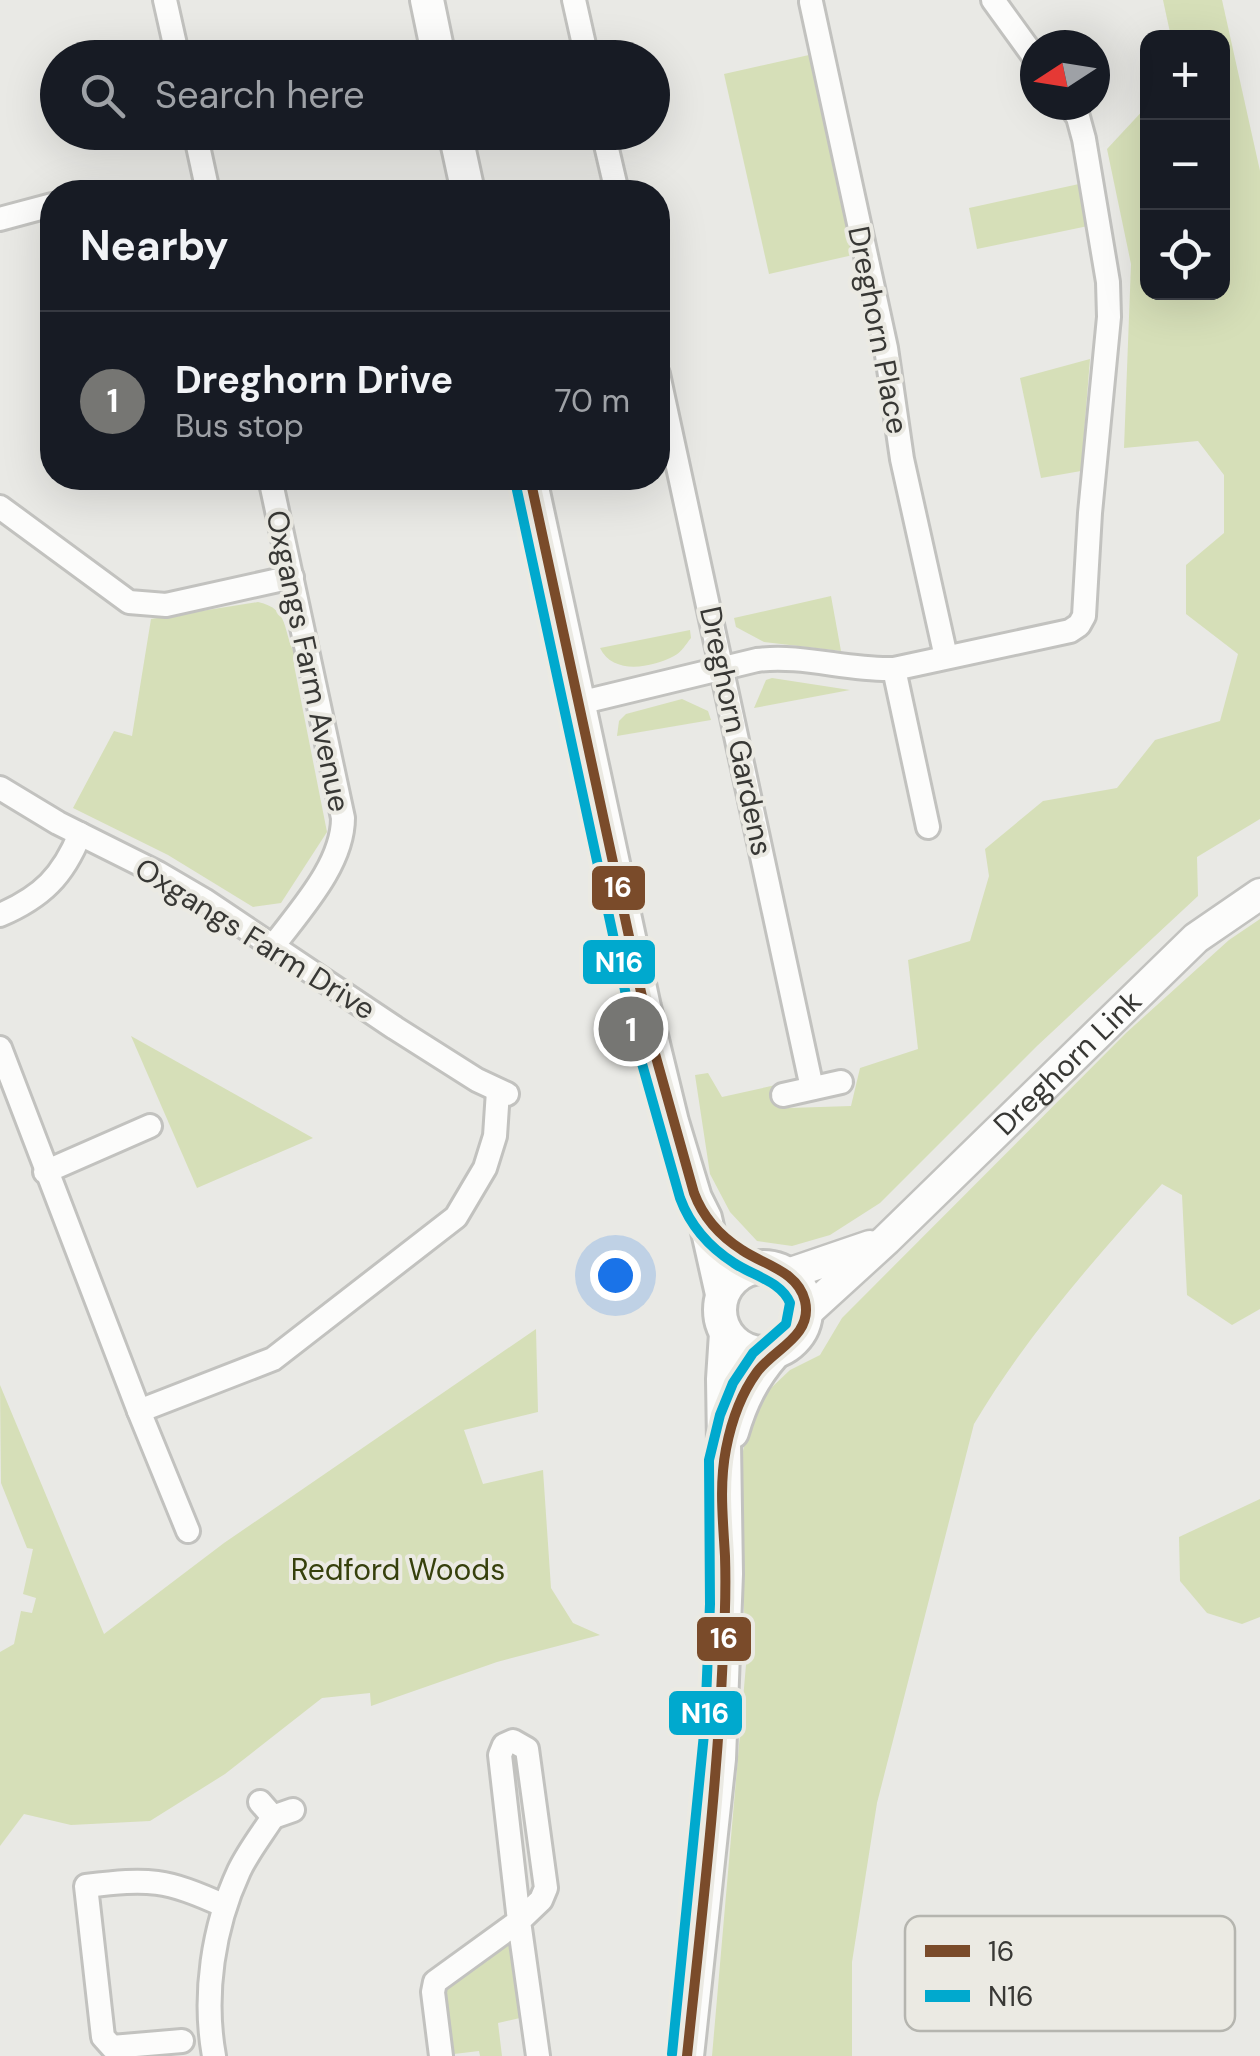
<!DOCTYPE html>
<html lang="en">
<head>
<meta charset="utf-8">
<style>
	body { margin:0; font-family:"DM Sans",sans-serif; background:#242831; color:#f1f3f6 }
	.controls { position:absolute; right:30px; top:30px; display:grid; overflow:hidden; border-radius:20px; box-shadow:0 10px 40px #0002 }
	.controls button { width:90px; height:90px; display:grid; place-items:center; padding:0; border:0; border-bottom:2px solid #363941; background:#171b24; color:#f1f3f6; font:50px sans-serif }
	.compass { position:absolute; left:1020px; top:30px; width:90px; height:90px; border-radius:50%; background:#171b24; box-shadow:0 10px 40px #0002; rotate:258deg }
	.you { position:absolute; left:615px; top:1275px; width:35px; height:35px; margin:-25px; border:8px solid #fff; border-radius:50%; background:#1a73e8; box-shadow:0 0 0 15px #1a73e833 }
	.badge { display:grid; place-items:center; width:65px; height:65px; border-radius:50%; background:#767673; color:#fff; font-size:32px; font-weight:700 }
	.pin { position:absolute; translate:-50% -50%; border:5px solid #fff; box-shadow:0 2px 10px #0006 }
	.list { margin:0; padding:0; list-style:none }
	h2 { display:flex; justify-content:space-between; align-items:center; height:130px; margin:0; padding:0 40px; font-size:42px }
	h2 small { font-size:32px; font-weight:400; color:#9ea1a6 }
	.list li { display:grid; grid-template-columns:65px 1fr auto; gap:30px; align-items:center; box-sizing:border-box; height:180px; padding:0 40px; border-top:2px solid #363941 }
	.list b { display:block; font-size:38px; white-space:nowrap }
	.list p { margin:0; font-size:32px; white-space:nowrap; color:#9ea1a6 }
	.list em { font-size:32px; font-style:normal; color:#9ea1a6 }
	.icon { flex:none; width:55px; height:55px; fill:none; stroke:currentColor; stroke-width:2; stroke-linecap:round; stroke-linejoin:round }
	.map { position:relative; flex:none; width:1260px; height:2056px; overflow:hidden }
	.search { position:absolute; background:#171b24; box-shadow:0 10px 40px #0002; left:40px; top:40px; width:630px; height:110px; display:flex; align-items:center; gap:25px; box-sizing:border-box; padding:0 35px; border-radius:55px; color:#9ea1a6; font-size:38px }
	.panel { position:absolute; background:#171b24; box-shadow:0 10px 40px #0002; left:40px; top:180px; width:630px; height:310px; border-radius:40px }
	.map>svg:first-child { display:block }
	.green { fill:#d6dfb8 }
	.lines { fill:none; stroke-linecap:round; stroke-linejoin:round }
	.minor-casing { stroke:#c2c2bf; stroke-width:28 }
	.tertiary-casing { stroke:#c2c2bf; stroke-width:35 }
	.secondary-casing { stroke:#c2c2bf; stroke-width:38 }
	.minor { stroke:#fcfcfb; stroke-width:22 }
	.tertiary { stroke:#fcfcfb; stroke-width:30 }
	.secondary { stroke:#fcfcfb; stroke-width:32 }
	.bus-1-casing { stroke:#ebeae3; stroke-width:18 }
	.bus-2-casing { stroke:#ebeae3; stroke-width:18 }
	.bus-1 { stroke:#7a4b2a; stroke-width:10 }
	.bus-2 { stroke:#00a9ce; stroke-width:10 }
	.labels { text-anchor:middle; stroke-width:8; stroke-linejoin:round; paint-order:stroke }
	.street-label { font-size:30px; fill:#383835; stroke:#ebeae3 }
	.park-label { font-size:30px; fill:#36400c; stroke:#ebeae3 }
	.key { fill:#ebeae3; stroke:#b5b5af; stroke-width:2.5 }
	.key-label { font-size:28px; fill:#383835 }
	.line-badge { stroke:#ebeae3; stroke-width:4 }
	.badge-label { font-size:28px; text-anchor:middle; font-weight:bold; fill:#fff }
</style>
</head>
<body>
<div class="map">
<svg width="1260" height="2056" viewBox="0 0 1260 2056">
	<rect width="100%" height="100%" fill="#e9e9e5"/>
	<g class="green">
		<polygon points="1163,0 1222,0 1260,171 1260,819 1197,857 1198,896 1037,1046 880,1203 830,1235 792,1246 757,1241 730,1212 710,1174 695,1075 708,1073 722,1097 776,1085 789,1108 851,1106 860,1068 918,1049 908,960 970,941 989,876 985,849 1043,801 1117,788 1155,740 1220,721 1238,654 1186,614 1186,565 1224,533 1224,475 1198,441 1124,448 1131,264 1107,149 1147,106 1148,292 1222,292 1222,38 1171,37"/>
		<polygon points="809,55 853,255 769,274 724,74"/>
		<polygon points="1079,184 1088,226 977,249 969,208"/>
		<polygon points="1090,359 1081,471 1041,478 1020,378"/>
		<polygon points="831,596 841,651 764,642 736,627 734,618"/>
		<path d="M258,602C291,609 282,633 296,656L294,665L327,832L281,903L253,907L168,855L73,808L114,731L132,736L151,619Z"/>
		<path d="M690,630L691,638C686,644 681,653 674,656C651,668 613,675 600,648Z"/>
		<polygon points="772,678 850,690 754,708 766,680"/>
		<polygon points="682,699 708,711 711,720 617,736 619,721 626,714"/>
		<path d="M1260,919V1309L1232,1325L1187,1295L1182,1195L1162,1184C1094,1260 1026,1336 974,1424L877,1803L852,1962V2056H712L746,1665L739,1468L754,1404L790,1370L820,1355L842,1318L1126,1033L1229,940Z"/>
		<polygon points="131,1036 313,1138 197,1188"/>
		<polygon points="536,1329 538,1412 464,1430 483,1484 543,1470 551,1588 573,1623 600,1635 497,1662 371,1706 370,1693 322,1698 225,1774 150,1821 71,1825 24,1814 0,1846 0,1652 14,1644 21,1611 32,1613 36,1598 23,1594 33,1549 27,1548 1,1483 0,1385 104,1634 224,1543"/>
		<polygon points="1260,1499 1260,1617 1242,1624 1207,1613 1180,1581 1179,1537"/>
		<polygon points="505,1937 511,1943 520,2018 498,2023 502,2056 480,2056 479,2051 454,2054 445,1985"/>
	</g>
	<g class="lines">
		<defs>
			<g id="minor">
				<polyline points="165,0 178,58"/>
				<polyline points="574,0 587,58"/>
				<polyline points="993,0 1035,58"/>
				<polyline points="811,2 886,348 902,459 946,657"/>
				<polyline points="195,132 208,192"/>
				<polyline points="603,132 617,192"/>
				<polyline points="0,219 52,205"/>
				<polyline points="658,374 812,1088"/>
				<path d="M270,478L343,818C343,864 301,909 274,945"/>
				<polyline points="0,507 129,602 166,605 292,577"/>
				<polyline points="894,669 928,827"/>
				<path d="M579,703L757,660C803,654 848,671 894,669L1070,631L1079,625L1084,616L1090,513L1109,317L1108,282L1084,139L1078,117L1069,105"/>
				<polyline points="0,788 58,823 158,873 204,900 395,1028 477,1080 507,1094"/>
				<path d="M0,915C42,897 63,876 80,834"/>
				<polyline points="0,1048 139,1411 273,1359 456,1217 485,1168 495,1136 498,1091"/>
				<polyline points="783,1095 841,1082"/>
				<polyline points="45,1172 150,1126"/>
				<polyline points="139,1411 188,1531"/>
				<polyline points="260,1802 273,1817 293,1810"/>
				<path d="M182,2041L112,2047L103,2037L86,1886C150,1878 165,1879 225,1906"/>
				<path d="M214,2056C203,1995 213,1927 239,1871C248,1852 262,1834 273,1817"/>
				<polyline points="441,2056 433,1992 435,1982 519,1921 500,1755 504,1745 513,1741 527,1749 546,1888 541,1900 519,1921 538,2056"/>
			</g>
			<g id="tertiary">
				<polyline points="788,1274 870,1246"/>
				<path id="s1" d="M806,1313L886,1240L1196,938L1260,894"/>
			</g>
			<g id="secondary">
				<polyline points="427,0 439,58"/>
				<polyline points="455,132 468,192"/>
				<polyline points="530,478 644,1007 672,1122 695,1198 705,1218 722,1294"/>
				<circle cx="763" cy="1310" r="43"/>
				<path d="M732,1432C741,1401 753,1377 774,1353"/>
				<polyline points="687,2056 719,1759 726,1574 723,1379 726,1333"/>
			</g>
		</defs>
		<use href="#minor" class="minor-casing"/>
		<use href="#tertiary" class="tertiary-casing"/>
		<use href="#secondary" class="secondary-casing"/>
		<use href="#minor" class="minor"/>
		<use href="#tertiary" class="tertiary"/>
		<use href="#secondary" class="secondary"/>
		<defs>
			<path id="bus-1" d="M530,478L652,1043L694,1193C703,1217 720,1236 742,1250C764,1265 798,1271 805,1301C813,1336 774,1349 757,1372C741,1394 731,1423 726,1449C719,1485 723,1520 725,1556C726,1588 725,1621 723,1654C717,1789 701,1922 687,2056"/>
			<path id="bus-2" d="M515,481L637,1046L680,1198C690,1225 709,1247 734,1263C753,1276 781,1281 790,1303L786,1324L753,1353L733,1383L720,1415L709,1460L710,1604L705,1724L672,2054"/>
		</defs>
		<use href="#bus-1" class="bus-1-casing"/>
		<use href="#bus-2" class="bus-2-casing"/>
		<use href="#bus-1" class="bus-1"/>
		<use href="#bus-2" class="bus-2"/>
	</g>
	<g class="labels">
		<g class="street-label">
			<text transform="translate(878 330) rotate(79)" y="10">Dreghorn Place</text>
			<text transform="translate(308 661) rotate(78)" y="10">Oxgangs Farm Avenue</text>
			<text transform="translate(736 731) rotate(78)" y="10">Dreghorn Gardens</text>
			<text transform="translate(255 939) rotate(32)" y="10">Oxgangs Farm Drive</text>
			<text dy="10" stroke="none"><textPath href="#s1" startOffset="362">Dreghorn Link</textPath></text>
		</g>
		<g class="park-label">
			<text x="398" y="1580">Redford Woods</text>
		</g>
	</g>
	<rect x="905" y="1916" width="330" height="115" rx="15" class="key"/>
	<rect x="925" y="1945" width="45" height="12" fill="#7a4b2a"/>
	<rect x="925" y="1990" width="45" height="12" fill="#00a9ce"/>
	<g class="key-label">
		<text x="988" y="1961">16</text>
		<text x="988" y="2006">N16</text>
	</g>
	<g class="line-badge">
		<rect x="590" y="864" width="57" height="48" rx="10" fill="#7a4b2a"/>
		<rect x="581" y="938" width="76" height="48" rx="10" fill="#00a9ce"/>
		<rect x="695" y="1615" width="58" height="48" rx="10" fill="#7a4b2a"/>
		<rect x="667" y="1689" width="77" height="48" rx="10" fill="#00a9ce"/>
	</g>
	<g class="badge-label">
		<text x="618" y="897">16</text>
		<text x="619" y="972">N16</text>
		<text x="724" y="1648">16</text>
		<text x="705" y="1723">N16</text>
	</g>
</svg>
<div class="controls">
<button>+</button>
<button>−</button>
<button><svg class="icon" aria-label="locate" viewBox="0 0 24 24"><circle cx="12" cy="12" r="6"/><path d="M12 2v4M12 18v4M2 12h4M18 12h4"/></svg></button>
</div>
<svg class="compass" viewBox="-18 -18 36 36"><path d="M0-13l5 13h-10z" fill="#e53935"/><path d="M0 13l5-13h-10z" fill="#9ea1a6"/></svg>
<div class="you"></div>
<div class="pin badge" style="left:631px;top:1029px">1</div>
<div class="search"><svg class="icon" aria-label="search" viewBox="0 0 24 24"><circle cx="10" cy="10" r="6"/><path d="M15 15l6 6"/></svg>Search here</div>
<section class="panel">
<h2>Nearby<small></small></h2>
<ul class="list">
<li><span class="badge">1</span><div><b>Dreghorn Drive</b><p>Bus stop</p></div><em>70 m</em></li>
</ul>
</section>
</div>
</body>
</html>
